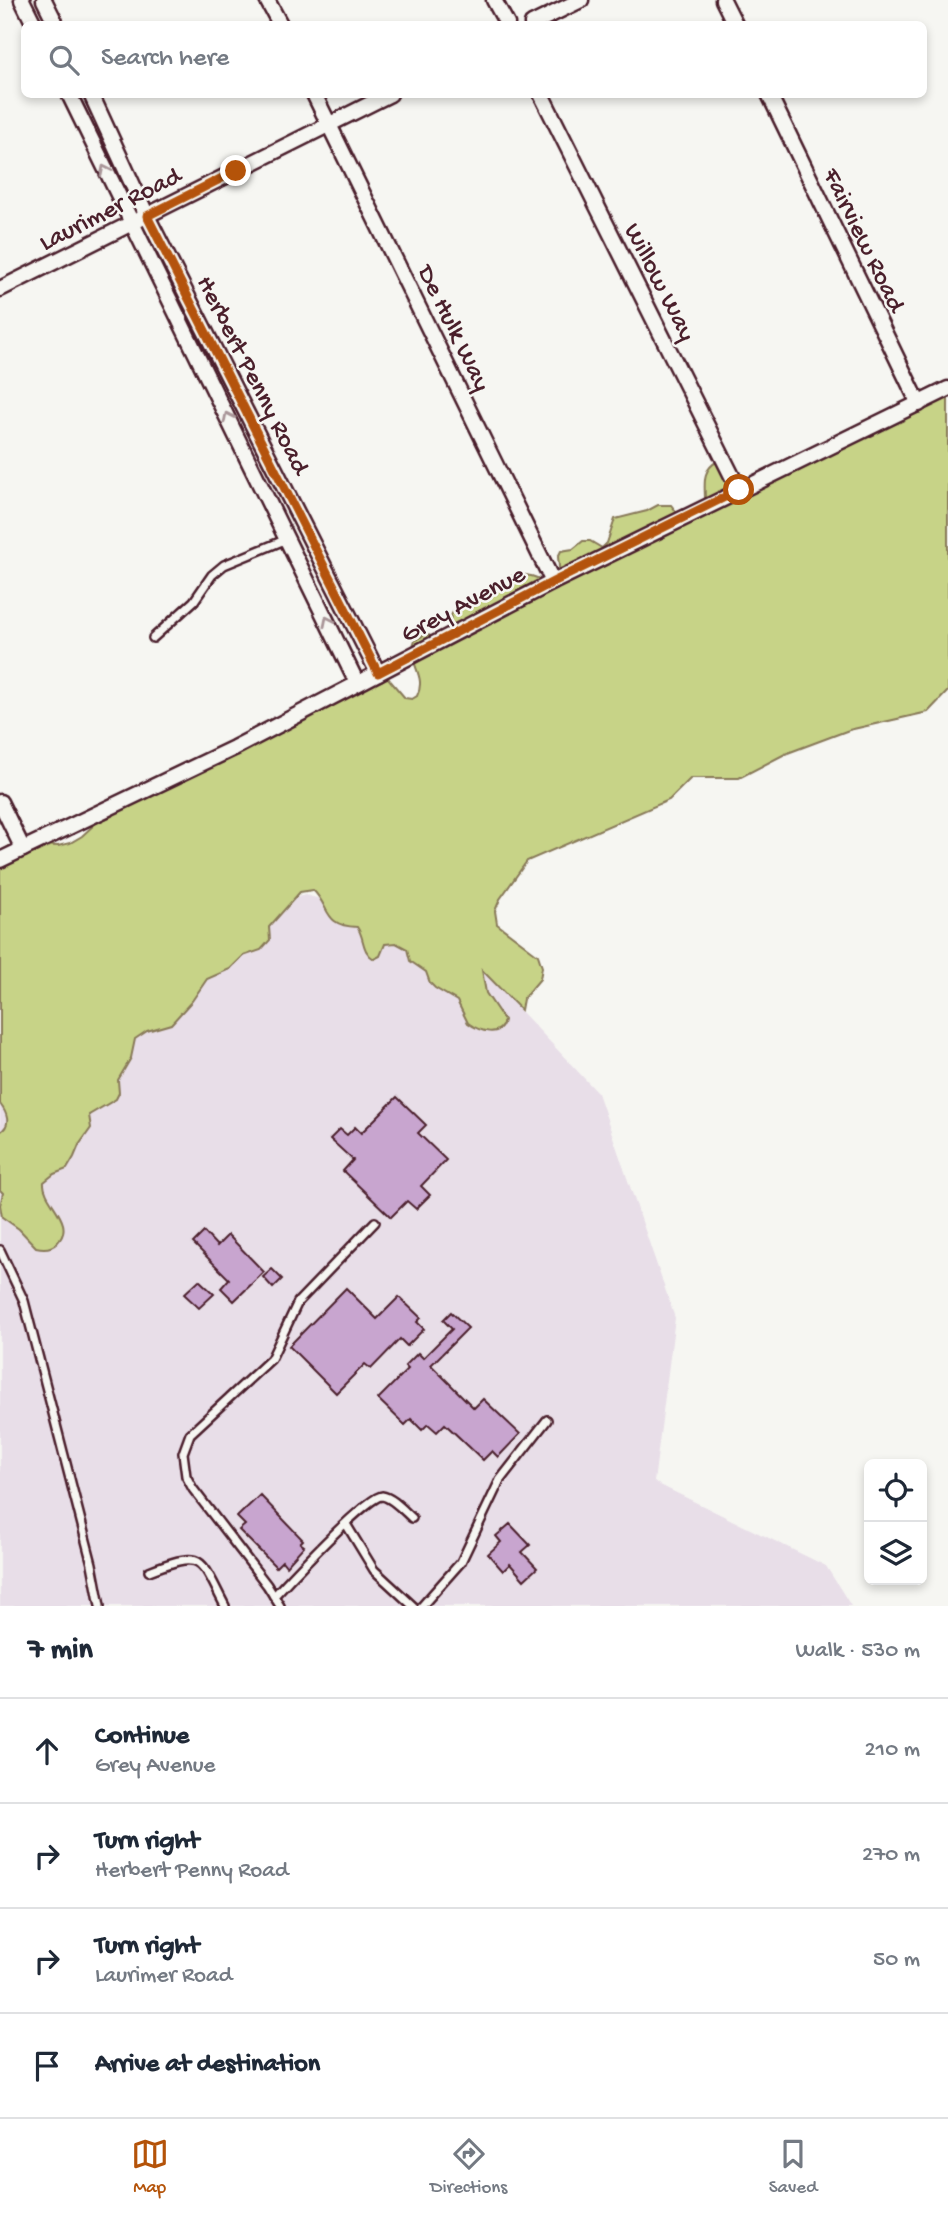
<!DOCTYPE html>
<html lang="en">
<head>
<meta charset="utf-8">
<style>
	body { margin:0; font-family:"Gochi Hand",sans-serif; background:#f2f2f3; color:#1f2937 }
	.controls { position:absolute; right:21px; bottom:21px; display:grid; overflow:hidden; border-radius:10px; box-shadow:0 4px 10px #0003 }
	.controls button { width:63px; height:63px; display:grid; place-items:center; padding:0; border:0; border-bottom:2px solid #e0e1e3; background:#fff; color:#1f2937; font:35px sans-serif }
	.stop { position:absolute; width:21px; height:21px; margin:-16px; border:5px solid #b45309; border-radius:50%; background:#fff }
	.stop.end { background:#b45309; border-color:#fff; box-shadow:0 2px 7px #0008 }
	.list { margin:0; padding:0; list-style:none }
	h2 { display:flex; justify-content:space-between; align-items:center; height:91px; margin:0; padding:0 28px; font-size:30px }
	h2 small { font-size:23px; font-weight:400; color:#747a83 }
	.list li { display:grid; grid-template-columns:46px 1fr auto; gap:21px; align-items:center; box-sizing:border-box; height:105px; padding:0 28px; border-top:2px solid #e0e1e3 }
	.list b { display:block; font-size:26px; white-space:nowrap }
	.list p { margin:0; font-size:23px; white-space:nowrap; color:#747a83 }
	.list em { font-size:23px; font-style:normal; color:#747a83 }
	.icon { flex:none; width:38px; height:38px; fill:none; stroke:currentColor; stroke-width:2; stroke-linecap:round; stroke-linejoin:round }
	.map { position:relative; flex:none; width:948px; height:1606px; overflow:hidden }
	.search { position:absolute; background:#fff; box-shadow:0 4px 10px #0003; left:21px; right:21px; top:21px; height:77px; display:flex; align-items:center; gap:18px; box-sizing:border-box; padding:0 24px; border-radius:10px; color:#747a83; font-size:26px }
	.sheet { height:511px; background:#fff }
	nav { display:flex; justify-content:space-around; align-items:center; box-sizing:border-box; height:98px; border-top:2px solid #e0e1e3; background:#fff; font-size:19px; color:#747a83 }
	nav a { display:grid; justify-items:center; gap:4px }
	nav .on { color:#b45309 }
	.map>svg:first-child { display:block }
	.built { fill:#e8dee8 }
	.green { fill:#c7d387; stroke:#887959; stroke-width:2 }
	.building { fill:#c8a5cf; stroke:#4a1f2b; stroke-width:2 }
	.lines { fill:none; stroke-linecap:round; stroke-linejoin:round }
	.service-casing { stroke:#4a1f2b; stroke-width:12 }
	.minor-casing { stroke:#4a1f2b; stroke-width:19 }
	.service { stroke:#f6f6f2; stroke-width:7 }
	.minor { stroke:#f6f6f2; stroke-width:14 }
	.oneway { stroke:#a99598 }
	.route { stroke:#b45309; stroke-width:9 }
	.labels { text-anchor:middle; stroke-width:5; stroke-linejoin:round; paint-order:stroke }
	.street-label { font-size:26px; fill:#4a1f2b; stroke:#f6f6f2 }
</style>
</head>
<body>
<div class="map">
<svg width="948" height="1606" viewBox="0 0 948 1606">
	<rect width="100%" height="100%" fill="#f6f6f2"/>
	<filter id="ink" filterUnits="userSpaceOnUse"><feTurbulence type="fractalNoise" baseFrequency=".0143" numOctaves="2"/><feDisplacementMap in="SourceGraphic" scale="14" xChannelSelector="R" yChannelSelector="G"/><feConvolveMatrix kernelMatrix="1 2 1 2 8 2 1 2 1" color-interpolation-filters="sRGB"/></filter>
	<g filter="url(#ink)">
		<polygon class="built" points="305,895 446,931 598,1093 675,1318 654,1482 826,1566 851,1606 0,1606 0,917 129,946"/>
		<path class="green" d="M948,389V691L928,712L849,730L785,754L739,778H691L669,800L527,861L500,899L495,911L497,924L538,955L542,967L540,979L523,999L521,1010L482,970L486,993L504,1020C501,1039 479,1031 468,1023L457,1001L435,988L430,983L426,972L410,961L407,949L396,943L385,944L380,956L374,959C361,951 365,938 357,927C323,926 331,908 313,890L300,892L269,927L270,940L261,950L243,956L230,969L207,979L192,1001L171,1024L147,1031L135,1039L131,1058L118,1080L119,1093L116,1099L89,1115L91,1128L79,1145L74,1157L67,1169L54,1174L44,1182C42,1202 78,1222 57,1243C51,1249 44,1249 36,1247L19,1229L2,1217L0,1205L3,1193L0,1190V1132C12,1125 7,1113 0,1104V852L11,845L18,844L58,846L70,843L82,836L96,823L114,815L127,794L170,770L383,675L388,678L405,698L412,699L417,696C428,674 405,663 415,640L426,634L438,639L448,634L451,615L455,610L474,605C490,583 515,565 543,581L560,576L558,557L561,551L573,549L583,541H590L602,548L607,543L615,519L647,511L658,505H671L679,515L705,500C705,484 701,470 718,461L742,481H749Z"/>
		<g class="building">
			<polygon points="397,1097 426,1125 418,1133 446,1160 421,1186 430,1195 416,1209 407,1201 391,1217 343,1171 353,1160 330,1139 340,1129 347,1135 355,1127 361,1133"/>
			<polygon points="204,1232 217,1246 228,1235 264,1272 234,1301 221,1288 229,1279 193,1243"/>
			<polygon points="272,1269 282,1279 273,1288 263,1277"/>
			<polygon points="199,1280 214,1294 199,1308 184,1294"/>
			<polygon points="346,1288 377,1319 399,1297 421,1318 417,1322 424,1329 407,1346 400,1339 371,1369 365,1364 336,1393 289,1346"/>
			<polygon points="451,1312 468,1328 431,1365 474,1408 483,1399 520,1434 498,1457 492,1451 483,1460 445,1424 437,1432 428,1424 422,1430 411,1419 405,1425 378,1399 408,1369 405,1366 418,1353 423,1358 452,1329 443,1320"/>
			<polygon points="260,1495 303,1540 300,1543 304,1546 286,1566 282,1561 276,1567 239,1530 245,1525 237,1517"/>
			<polygon points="510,1524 530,1545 522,1552 537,1568 524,1580 510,1564 503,1571 488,1554 501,1542 496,1536"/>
		</g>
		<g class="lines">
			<defs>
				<g id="service">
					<polyline points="153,638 194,601 212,575 224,565 287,539"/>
					<polyline points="0,1250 24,1301 92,1564 100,1606"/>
					<polyline points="346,1524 374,1570 413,1606"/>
					<path d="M149,1571C204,1550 199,1556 225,1606"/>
					<path d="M274,1596C288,1581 367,1496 382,1496C392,1497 405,1512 412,1518"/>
					<polyline points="280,1606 267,1585 193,1489 186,1476 183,1453 190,1434 271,1359 298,1302 375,1222"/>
					<polyline points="422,1606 461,1562 500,1480 547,1420"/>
				</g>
				<g id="minor">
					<polyline points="22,0 34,24"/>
					<polyline points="44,0 56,24"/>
					<polyline points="267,0 280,24"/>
					<polyline points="494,0 507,24"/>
					<polyline points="723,0 735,24"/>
					<polyline points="532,24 581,0"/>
					<polyline points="69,94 357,683"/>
					<polyline points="91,94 147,216 378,673"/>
					<polyline points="314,94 553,582"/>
					<polyline points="541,94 739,490"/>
					<polyline points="769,94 919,404"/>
					<polyline points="0,289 390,94"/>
					<polyline points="0,802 23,849"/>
					<polyline points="0,860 234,748 553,582 948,389"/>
				</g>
			</defs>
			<use href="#service" class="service-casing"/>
			<use href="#minor" class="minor-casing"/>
			<use href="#service" class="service"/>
			<use href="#minor" class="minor"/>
		</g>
		<defs><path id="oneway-chevron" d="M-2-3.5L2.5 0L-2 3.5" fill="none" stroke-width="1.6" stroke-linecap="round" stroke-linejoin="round" transform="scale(1.75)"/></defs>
		<g class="oneway">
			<use href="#oneway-chevron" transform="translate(105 170) rotate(-116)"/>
			<use href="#oneway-chevron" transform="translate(228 417) rotate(-116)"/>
			<use href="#oneway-chevron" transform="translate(328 621) rotate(-116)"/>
		</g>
	</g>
	<g class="lines" filter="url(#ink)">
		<polyline class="route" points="236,171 147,216 378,673 553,582 739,490"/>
	</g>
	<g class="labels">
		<g class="street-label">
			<text transform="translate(109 207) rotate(-27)" y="9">Laurimer Road</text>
			<text transform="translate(866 239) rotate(64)" y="9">Fairview Road</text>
			<text transform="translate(662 281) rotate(63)" y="9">Willow Way</text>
			<text transform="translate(456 327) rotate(64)" y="9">De Hulk Way</text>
			<text transform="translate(255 374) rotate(63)" y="9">Herbert Penny Road</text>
			<text transform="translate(462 602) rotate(-28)" y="9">Grey Avenue</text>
		</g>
	</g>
</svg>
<div class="controls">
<button><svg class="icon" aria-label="locate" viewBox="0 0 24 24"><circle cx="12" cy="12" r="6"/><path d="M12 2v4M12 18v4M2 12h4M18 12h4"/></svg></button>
<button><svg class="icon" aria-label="layers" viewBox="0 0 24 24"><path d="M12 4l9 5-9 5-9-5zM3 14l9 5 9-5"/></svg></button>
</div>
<div class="stop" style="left:739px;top:490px"></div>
<div class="stop end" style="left:236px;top:171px"></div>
<div class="search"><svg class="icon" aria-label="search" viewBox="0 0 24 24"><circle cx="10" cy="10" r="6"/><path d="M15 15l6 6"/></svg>Search here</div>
</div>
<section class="sheet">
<h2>7 min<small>Walk · 530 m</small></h2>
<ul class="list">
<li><svg class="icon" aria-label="ahead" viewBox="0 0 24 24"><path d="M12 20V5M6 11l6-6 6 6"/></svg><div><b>Continue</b><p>Grey Avenue</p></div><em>210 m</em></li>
<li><svg class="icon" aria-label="right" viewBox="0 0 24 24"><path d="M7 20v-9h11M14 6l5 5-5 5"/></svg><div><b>Turn right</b><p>Herbert Penny Road</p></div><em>270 m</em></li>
<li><svg class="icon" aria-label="right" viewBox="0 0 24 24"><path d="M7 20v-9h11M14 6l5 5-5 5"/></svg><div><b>Turn right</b><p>Laurimer Road</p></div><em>50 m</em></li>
<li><svg class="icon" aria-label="arrive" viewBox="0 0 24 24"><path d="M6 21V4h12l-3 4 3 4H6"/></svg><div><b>Arrive at destination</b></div></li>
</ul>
</section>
<nav>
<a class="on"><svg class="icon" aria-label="map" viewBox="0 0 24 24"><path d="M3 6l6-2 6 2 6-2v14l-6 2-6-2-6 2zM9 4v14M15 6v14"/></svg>Map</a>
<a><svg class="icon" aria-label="directions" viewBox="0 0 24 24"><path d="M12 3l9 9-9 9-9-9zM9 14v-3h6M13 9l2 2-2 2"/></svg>Directions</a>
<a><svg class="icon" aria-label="saved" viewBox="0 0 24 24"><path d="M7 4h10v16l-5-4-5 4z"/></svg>Saved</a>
</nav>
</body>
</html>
